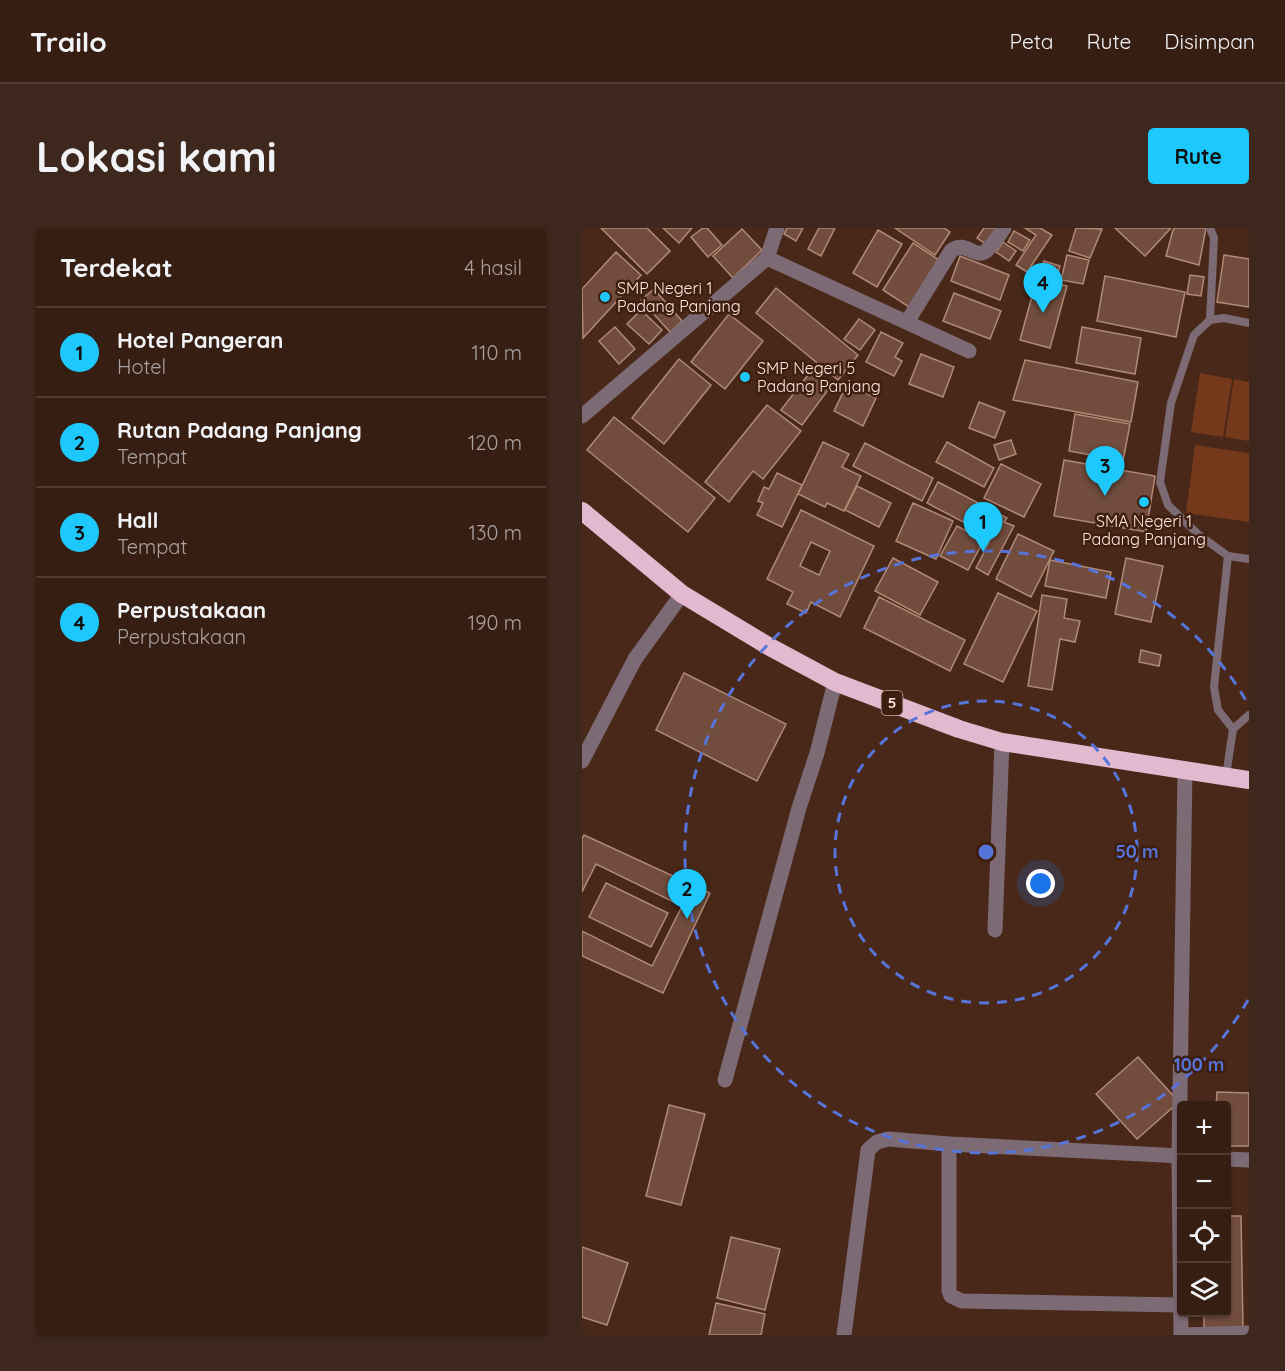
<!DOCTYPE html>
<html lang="id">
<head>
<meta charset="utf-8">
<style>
	body { margin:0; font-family:Quicksand,sans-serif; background:#3e271c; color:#f1f3f6 }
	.controls { position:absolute; right:18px; bottom:18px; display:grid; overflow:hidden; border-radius:6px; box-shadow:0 2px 4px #0004 }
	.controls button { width:54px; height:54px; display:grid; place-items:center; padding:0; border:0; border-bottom:2px solid #513c33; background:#371e13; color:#f1f3f6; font:30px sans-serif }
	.you { position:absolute; left:459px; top:656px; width:21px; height:21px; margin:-15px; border:4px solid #fff; border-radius:50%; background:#1a73e8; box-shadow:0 0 0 9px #1a73e833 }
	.badge { display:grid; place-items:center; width:39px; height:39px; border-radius:50%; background:#1dc9fc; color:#111; font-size:20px; font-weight:700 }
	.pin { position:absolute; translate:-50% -50px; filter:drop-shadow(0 2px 3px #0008) }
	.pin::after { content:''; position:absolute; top:32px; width:21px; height:18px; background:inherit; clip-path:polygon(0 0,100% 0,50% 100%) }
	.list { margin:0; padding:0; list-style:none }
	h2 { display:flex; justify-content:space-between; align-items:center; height:78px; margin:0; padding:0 24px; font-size:26px }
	h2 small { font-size:20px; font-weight:400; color:#aaa2a0 }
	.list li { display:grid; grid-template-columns:39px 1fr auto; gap:18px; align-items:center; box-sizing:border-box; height:90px; padding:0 24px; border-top:2px solid #513c33 }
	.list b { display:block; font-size:22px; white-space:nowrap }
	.list p { margin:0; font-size:20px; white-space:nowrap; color:#aaa2a0 }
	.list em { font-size:20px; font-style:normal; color:#aaa2a0 }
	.icon { flex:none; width:33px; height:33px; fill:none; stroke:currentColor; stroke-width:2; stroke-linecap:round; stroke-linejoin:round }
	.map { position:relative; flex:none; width:667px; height:1107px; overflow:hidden; border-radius:6px }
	header { display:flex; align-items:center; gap:36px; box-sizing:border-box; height:84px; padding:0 30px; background:#371e13; border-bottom:2px solid #513c33 }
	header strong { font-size:28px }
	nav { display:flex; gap:33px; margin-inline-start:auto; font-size:21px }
	.intro { display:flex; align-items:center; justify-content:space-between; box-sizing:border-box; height:144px; padding:0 36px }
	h1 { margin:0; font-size:42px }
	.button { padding:15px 27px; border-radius:6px; background:#1dc9fc; color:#111; font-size:21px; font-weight:700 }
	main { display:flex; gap:36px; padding:0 36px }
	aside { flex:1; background:#371e13; border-radius:6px; box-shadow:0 2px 4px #0004 }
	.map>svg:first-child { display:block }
	.green { fill:#74381a }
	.building { fill:#724d3d; stroke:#b18977; stroke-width:1.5; fill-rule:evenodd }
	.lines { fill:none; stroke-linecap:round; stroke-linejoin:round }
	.lane { stroke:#7c6b74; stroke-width:8 }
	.street { stroke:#7c6b74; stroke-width:15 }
	.highway { stroke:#e3b9cf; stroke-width:18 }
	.ring { fill:none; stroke:#5674da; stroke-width:3; stroke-dasharray:10 8 }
	.poi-dot { fill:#1dc9fc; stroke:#3e1e0f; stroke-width:2 }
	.labels { text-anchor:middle; stroke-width:5; stroke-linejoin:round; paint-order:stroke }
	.shield { fill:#3e1e0f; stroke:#c5aba1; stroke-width:1.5 }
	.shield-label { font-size:15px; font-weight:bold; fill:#ffe8df }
	.poi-label { font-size:16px; fill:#ffe8df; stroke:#3e1e0f; text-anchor:start }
	.centre { fill:#5674da; stroke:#3e1e0f; stroke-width:3 }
	.ring-label { font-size:18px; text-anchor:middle; font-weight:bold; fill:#5674da; stroke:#3e1e0f; stroke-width:5; stroke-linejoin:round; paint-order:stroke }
</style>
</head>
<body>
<header>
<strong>Trailo</strong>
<nav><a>Peta</a><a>Rute</a><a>Disimpan</a></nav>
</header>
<div class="intro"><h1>Lokasi kami</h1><a class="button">Rute</a></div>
<main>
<aside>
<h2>Terdekat<small>4 hasil</small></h2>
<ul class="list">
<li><span class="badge">1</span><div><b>Hotel Pangeran</b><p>Hotel</p></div><em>110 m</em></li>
<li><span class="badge">2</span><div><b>Rutan Padang Panjang</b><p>Tempat</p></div><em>120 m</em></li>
<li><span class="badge">3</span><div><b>Hall</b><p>Tempat</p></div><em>130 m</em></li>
<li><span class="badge">4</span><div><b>Perpustakaan</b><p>Perpustakaan</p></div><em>190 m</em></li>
</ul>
</aside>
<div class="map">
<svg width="667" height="1107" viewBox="0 0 667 1107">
	<rect width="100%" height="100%" fill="#492819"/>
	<g class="green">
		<polygon points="618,145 650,151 641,209 609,204"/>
		<polygon points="652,151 667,154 667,213 643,209"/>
		<polygon points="613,217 667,225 667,294 604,285"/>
	</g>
	<g class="building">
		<polygon points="19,0 65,0 88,23 65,46"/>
		<polygon points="81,0 110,0 97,15"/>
		<polygon points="121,0 125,0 140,17 126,29 109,9"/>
		<polygon points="205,0 221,0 214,13 202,6"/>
		<polygon points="237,0 253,0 239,28 226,21"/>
		<polygon points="313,0 362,0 368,4 353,27"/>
		<polygon points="402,0 416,0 404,16 395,10"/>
		<polygon points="443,0 458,0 470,7 445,44 434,37 454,7"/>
		<polygon points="494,0 520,1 508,30 487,23"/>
		<polygon points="533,0 589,0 563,28"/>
		<polygon points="593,0 624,0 617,37 584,28 591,2"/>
		<polygon points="160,1 180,22 151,50 131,28"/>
		<polygon points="296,2 320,16 295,59 271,45"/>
		<polygon points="432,3 448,12 441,23 426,14"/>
		<polygon points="421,14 434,23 427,33 414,24"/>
		<polygon points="331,15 357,32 327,79 301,62"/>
		<polygon points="34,24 59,47 1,110 0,61"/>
		<polygon points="485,27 507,32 501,56 479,52"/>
		<polygon points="642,27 667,31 667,79 635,74"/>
		<polygon points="378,28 427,47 418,72 369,53"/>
		<polygon points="462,33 478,38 474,52 457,47"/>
		<polygon points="608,47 622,49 619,68 605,66"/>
		<polygon points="523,48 603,64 594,109 515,93"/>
		<polygon points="455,50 485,58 468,120 438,112"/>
		<polygon points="194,60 276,127 256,152 174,85"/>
		<polygon points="72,61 100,93 88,104 59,72"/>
		<polygon points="372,65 419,83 408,111 361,93"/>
		<polygon points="59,82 80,102 67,116 45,96"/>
		<polygon points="147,86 181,113 143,161 109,134"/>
		<polygon points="277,91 293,102 278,122 262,111"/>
		<polygon points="33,99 53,121 37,136 17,113"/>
		<polygon points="500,99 559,110 553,146 494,135"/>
		<polygon points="299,104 321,115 313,129 320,133 312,148 284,134"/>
		<polygon points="339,126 372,139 361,169 327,156"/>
		<polygon points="97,131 129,157 82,216 50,190"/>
		<polygon points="443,132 556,154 549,194 431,172"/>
		<polygon points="229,143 249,158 220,197 199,182"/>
		<polygon points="265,156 294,170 281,198 252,183"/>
		<polygon points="397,174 423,184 413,210 387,200"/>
		<polygon points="185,177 219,203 181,251 171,243 147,274 123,254"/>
		<polygon points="493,186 548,196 541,233 487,223"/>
		<polygon points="32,189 133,270 106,304 5,222"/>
		<polygon points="429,212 434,226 417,232 412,217"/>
		<polygon points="241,214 267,226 260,239 279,248 262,283 245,275 243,279 216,266"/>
		<polygon points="365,214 412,240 402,259 354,234"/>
		<polygon points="283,215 351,250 340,273 271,238"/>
		<polygon points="482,232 573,248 564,304 472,288"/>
		<polygon points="419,236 459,256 442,289 402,270"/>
		<polygon points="195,245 220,257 200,299 175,287 181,275 176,273 182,259 187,261"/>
		<polygon points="356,254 425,290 422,294 432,298 406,347 394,340 410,309 345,275"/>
		<polygon points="275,258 309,275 297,299 263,282"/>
		<polygon points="331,275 371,293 354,331 314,313"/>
		<path d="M219,282L292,318L258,389L229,374L224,385L205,376L211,364L185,351ZM229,314L248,323L237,347L218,338Z"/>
		<polygon points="375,298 402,312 386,342 358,328"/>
		<polygon points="436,306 472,323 449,369 414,351"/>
		<polygon points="311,330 356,354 338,387 293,363"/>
		<polygon points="544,330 581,338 569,394 533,386"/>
		<polygon points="468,332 529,344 524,370 463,358"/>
		<polygon points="416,365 455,383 421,454 382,436"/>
		<polygon points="460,367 485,371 482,390 498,393 493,414 478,411 470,462 446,458"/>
		<polygon points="297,369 383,412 368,443 282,400"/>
		<polygon points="559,422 579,427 577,438 557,434"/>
		<polygon points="102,445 204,496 175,553 74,502"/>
		<polygon points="2,607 128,665 81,765 0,728 0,703 70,738 100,678 14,636 0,664 0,611"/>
		<polygon points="24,655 86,685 69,719 7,689"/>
		<polygon points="556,829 597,874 555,911 514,866"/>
		<polygon points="635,864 667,865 667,918 644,918 644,878 634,878"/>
		<polygon points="87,877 123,886 99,977 64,968"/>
		<polygon points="644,988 659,988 661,1100 622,1101 622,1084 644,1084"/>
		<polygon points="149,1009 198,1021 183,1082 135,1070"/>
		<polygon points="0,1019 46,1035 25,1097 0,1089"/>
		<polygon points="134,1075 183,1086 179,1107 127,1107"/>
	</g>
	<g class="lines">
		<g class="lane">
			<polyline points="628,92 632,10 628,0"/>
			<polyline points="667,95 642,90 628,92 612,107 589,175 578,254 586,277 617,307 646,328 667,331"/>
			<polyline points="646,328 632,459 636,482 651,501 667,487"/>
			<polyline points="644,548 651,501"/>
		</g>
		<g class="street">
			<polyline points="185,30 387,123"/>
			<path d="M325,94L369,23C384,11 392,32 404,23C411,17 417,7 422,0"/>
			<polyline points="0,188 185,30 195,0"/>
			<polyline points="0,533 53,431 100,366"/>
			<polyline points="413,702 420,514"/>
			<polyline points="143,852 217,580 235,525 253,454"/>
			<polyline points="367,916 367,1063 369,1068 380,1073 598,1077"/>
			<polyline points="644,931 667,932"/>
			<polyline points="262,1107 286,922 295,914 306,911 367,916 600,928"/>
			<polyline points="599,1107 597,928 603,543"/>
			<polyline points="599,1107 667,1105"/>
		</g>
		<polyline class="highway" points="0,283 100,366 188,419 253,454 377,501 420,514 667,552"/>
	</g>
	<g class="ring">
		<circle cx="404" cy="624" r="151"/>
		<path d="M666 772A301 301 0 1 1 666 476"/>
	</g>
	<g class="poi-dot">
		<circle cx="23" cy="69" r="6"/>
		<circle cx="163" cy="149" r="6"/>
		<circle cx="562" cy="274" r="6"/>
	</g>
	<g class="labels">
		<rect class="shield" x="299.5" y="463" width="21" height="24" rx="4.5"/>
		<g class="shield-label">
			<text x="310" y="480">5</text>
		</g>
		<g class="poi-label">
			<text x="35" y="66">SMP Negeri 1<tspan x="35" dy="18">Padang Panjang</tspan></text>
			<text x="175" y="146">SMP Negeri 5<tspan x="175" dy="18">Padang Panjang</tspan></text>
			<text x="562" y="299" text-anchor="middle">SMA Negeri 1<tspan x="562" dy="18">Padang Panjang</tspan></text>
		</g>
	</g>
	<circle cx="404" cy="624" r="9" class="centre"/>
	<g class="ring-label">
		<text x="555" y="630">50 m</text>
		<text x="617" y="843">100 m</text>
	</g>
</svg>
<div class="controls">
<button>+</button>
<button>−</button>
<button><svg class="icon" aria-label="locate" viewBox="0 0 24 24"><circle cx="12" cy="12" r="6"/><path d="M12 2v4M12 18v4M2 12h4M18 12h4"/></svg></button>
<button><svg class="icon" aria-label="layers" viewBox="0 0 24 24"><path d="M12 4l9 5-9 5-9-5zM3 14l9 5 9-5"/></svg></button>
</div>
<div class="you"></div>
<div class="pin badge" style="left:401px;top:324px">1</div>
<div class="pin badge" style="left:105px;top:691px">2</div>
<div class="pin badge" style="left:523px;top:268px">3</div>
<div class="pin badge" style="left:461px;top:85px">4</div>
</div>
</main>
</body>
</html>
